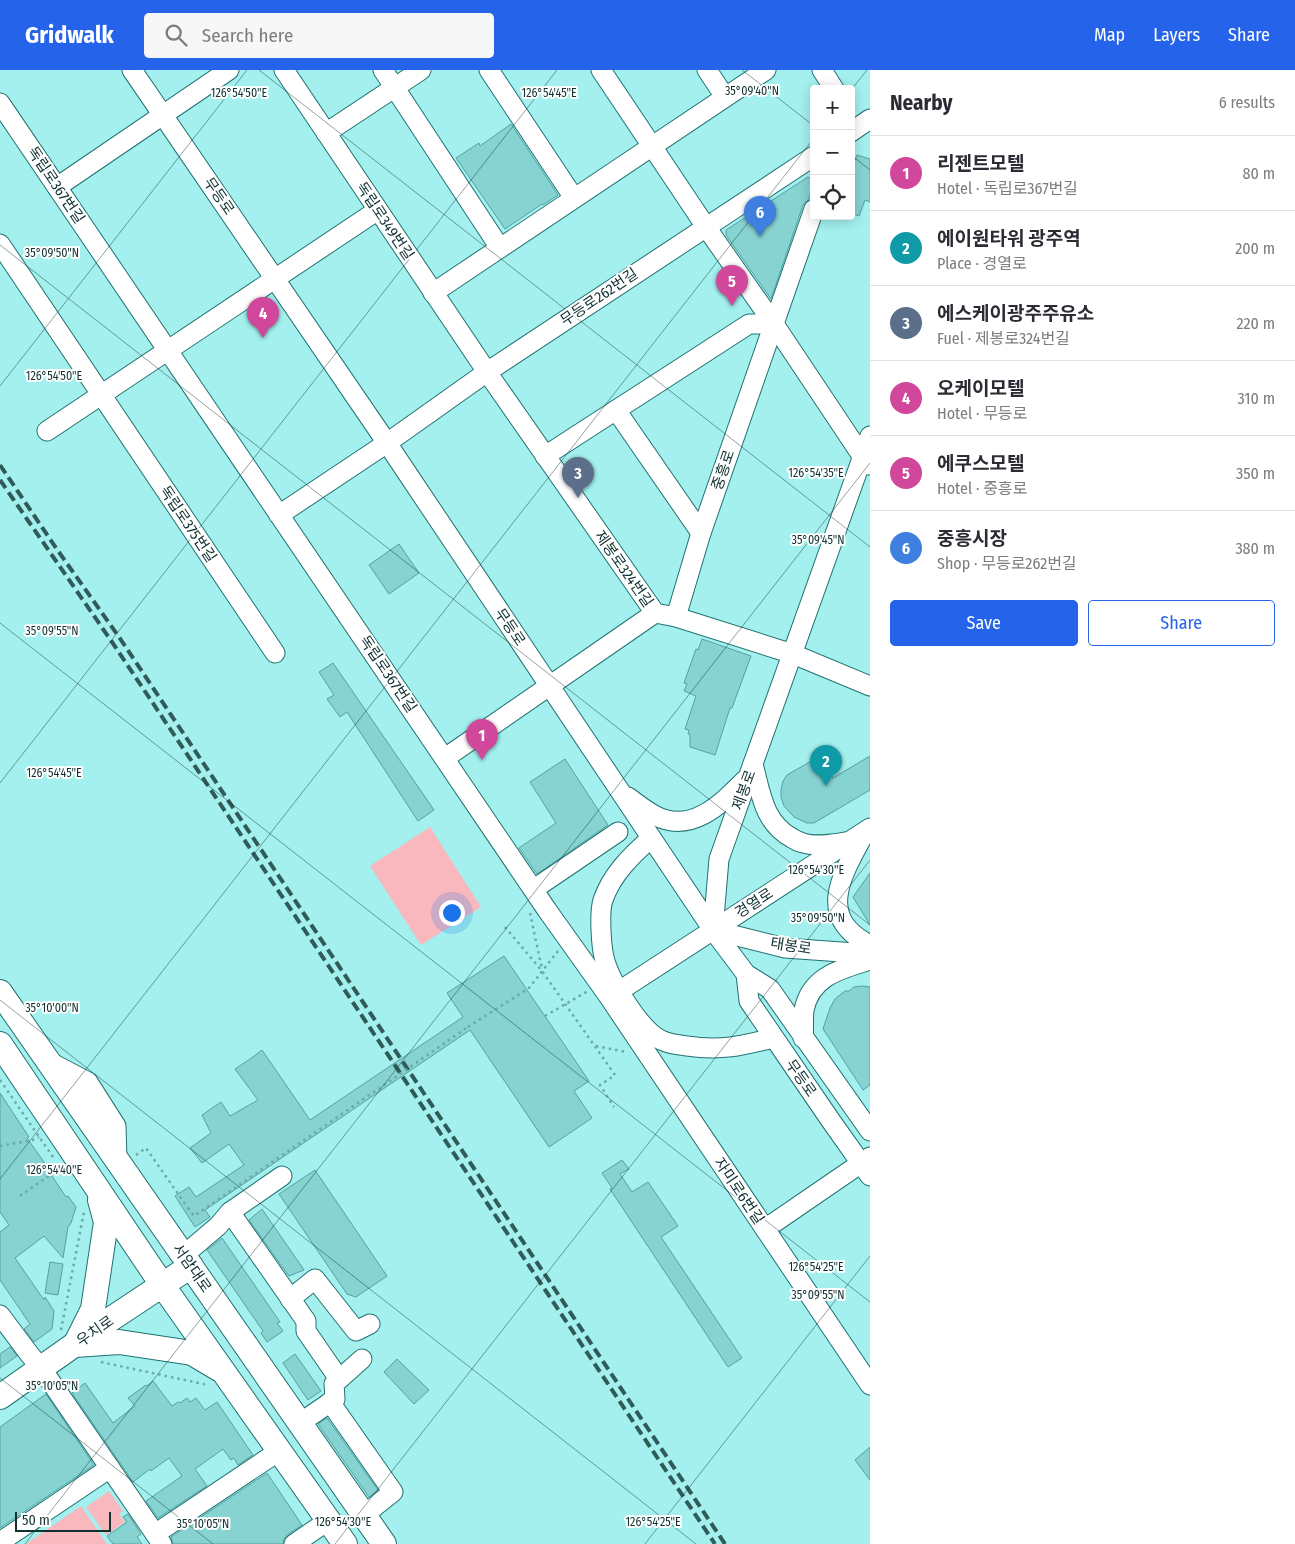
<!DOCTYPE html>
<html lang="en">
<head>
<meta charset="utf-8">
<style>
	body { margin:0; font-family:"Fira Sans Condensed","Noto Sans KR",sans-serif; background:#f7f7f7; color:#2b2b33 }
	.controls { position:absolute; right:15px; top:15px; display:grid; overflow:hidden; border-radius:5px; box-shadow:0 2px 12px #0003 }
	.controls button { width:45px; height:45px; display:grid; place-items:center; padding:0; border:0; border-bottom:1px solid #e1e1e2; background:#fff; color:#2b2b33; font:25px sans-serif }
	.scale { position:absolute; left:15px; bottom:12px; width:96px; box-sizing:border-box; padding-left:5px; border:2px solid #103130; border-top:0; font-size:14px; line-height:18px; white-space:nowrap; color:#103130; -webkit-text-stroke:4px #fff; paint-order:stroke }
	.you { position:absolute; left:451px; top:842px; width:18px; height:18px; margin:-12px; border:4px solid #fff; border-radius:50%; background:#1a73e8; box-shadow:0 0 0 8px #1a73e833 }
	.badge { display:grid; place-items:center; width:32px; height:32px; border-radius:50%; background:#2563eb; color:#fff; font-size:16px; font-weight:700 }
	.pin { position:absolute; translate:-50% -41px; filter:drop-shadow(0 1px 2px #0008) }
	.pin::after { content:''; position:absolute; top:26px; width:18px; height:15px; background:inherit; clip-path:polygon(0 0,100% 0,50% 100%) }
	.list { margin:0; padding:0; list-style:none }
	h2 { display:flex; justify-content:space-between; align-items:center; height:65px; margin:0; padding:0 20px; font-size:21px }
	h2 small { font-size:16px; font-weight:400; color:#7c7c81 }
	.list li { display:grid; grid-template-columns:32px 1fr auto; gap:15px; align-items:center; box-sizing:border-box; height:75px; padding:0 20px; border-top:1px solid #e1e1e2 }
	.list b { display:block; font-size:19px; white-space:nowrap }
	.list p { margin:0; font-size:16px; white-space:nowrap; color:#7c7c81 }
	.list em { font-size:16px; font-style:normal; color:#7c7c81 }
	.actions { display:flex; gap:10px; padding:15px 20px }
	.actions a { flex:1; padding:11px 0; border:1px solid #2563eb; border-radius:5px; text-align:center; font-size:18px; color:#2563eb }
	.actions .main { background:#2563eb; color:#fff }
	.icon { flex:none; width:28px; height:28px; fill:none; stroke:currentColor; stroke-width:2; stroke-linecap:round; stroke-linejoin:round }
	.map { position:relative; flex:none; width:870px; height:1474px; overflow:hidden }
	header { display:flex; align-items:center; gap:30px; box-sizing:border-box; height:70px; padding:0 25px; background:#2563eb; color:#fff }
	header strong { font-size:24px }
	nav { display:flex; gap:28px; margin-inline-start:auto; font-size:18px }
	.search { width:350px; height:45px; background:#f7f7f7; display:flex; align-items:center; gap:12px; box-sizing:border-box; padding:0 18px; border-radius:5px; color:#7c7c81; font-size:19px }
	main { display:flex }
	aside { flex:1; background:#fff }
	.map>svg:first-child { display:block }
	.green { fill:#f8b8bd }
	.building { fill:#86d3d1; stroke:#54a19f }
	.lines { fill:none; stroke-linecap:round; stroke-linejoin:round }
	.minor-casing { stroke:#207271; stroke-width:21 }
	.major-casing { stroke:#207271; stroke-width:26 }
	.path { stroke:#6ca9a7; stroke-width:2.5; stroke-dasharray:2.5 4; stroke-linecap:butt }
	.minor { stroke:#fff; stroke-width:19 }
	.major { stroke:#fff; stroke-width:24 }
	.rail { stroke:#305b59; stroke-width:4; stroke-dasharray:10 5; stroke-linecap:butt }
	.path-bridge { stroke:#6ca9a7; stroke-width:2.5; stroke-dasharray:2.5 4; stroke-linecap:butt }
	.ticks { fill:none; stroke:#103130; stroke-width:1; stroke-opacity:0.45 }
	.labels { text-anchor:middle; stroke-width:4; stroke-linejoin:round; paint-order:stroke }
	.street-label { font-size:15px; fill:#103130; stroke:#fff }
	.ticks-label { font-size:12px; text-anchor:middle; fill:#103130; stroke:#fff; stroke-width:4; stroke-linejoin:round; paint-order:stroke }
</style>
</head>
<body>
<header>
<strong>Gridwalk</strong>
<div class="search"><svg class="icon" aria-label="search" viewBox="0 0 24 24"><circle cx="10" cy="10" r="6"/><path d="M15 15l6 6"/></svg>Search here</div>
<nav><a>Map</a><a>Layers</a><a>Share</a></nav>
</header>
<main>
<div class="map">
<svg width="870" height="1474" viewBox="0 0 870 1474">
	<rect width="100%" height="100%" fill="#a3f0ee"/>
	<g class="green">
		<polygon points="430,757 481,837 421,875 370,796"/>
		<polygon points="109,1421 123,1441 119,1444 125,1452 106,1465 86,1437"/>
		<polygon points="81,1436 107,1474 26,1474"/>
	</g>
	<g class="building">
		<polygon points="511,54 558,125 543,135 542,134 505,159 456,88 479,73 480,76"/>
		<polygon points="857,85 870,89 870,132 865,130 859,146 851,143 851,101"/>
		<polygon points="808,107 814,111 814,114 808,130 803,135 771,229 726,165 726,160"/>
		<polygon points="399,474 419,503 389,524 369,495"/>
		<polygon points="702,569 751,586 732,638 730,638 715,685 690,677 690,665 688,664 689,660 685,659 696,626 684,621 687,614 684,613 696,579 698,580"/>
		<polygon points="333,593 434,740 418,751 347,642 340,647 327,629 334,625 319,602"/>
		<polygon points="820,686 833,708 870,686 870,720 814,753 807,753 794,747 784,736 781,727 781,720 783,711 787,705"/>
		<polygon points="565,689 608,755 537,804 519,778 556,753 530,712"/>
		<polygon points="870,803 870,855 853,827"/>
		<polygon points="504,886 589,1011 574,1021 592,1048 549,1077 470,960 205,1140 210,1147 195,1157 175,1126 189,1117 196,1127 244,1095 229,1074 202,1093 190,1078 211,1063 202,1045 221,1032 230,1046 258,1030 235,999 253,987 262,980 310,1050 463,947 447,923"/>
		<polygon points="862,916 870,917 870,1015 863,1020 823,959 830,938 835,929 845,921 849,921 854,917"/>
		<polygon points="0,1023 29,1067 27,1068 51,1102 50,1103 66,1127 68,1126 76,1137 71,1153 68,1157 63,1188 44,1166 15,1188 44,1230 45,1227 54,1241 52,1259 34,1272 24,1259 30,1254 0,1210 0,1162 9,1155 0,1142"/>
		<polygon points="622,1090 629,1099 620,1104 632,1122 648,1112 678,1156 661,1167 742,1288 728,1297 610,1119 612,1118 602,1103"/>
		<polygon points="315,1100 387,1206 356,1227 347,1224 279,1124"/>
		<polygon points="262,1139 304,1200 289,1206 281,1195 249,1150"/>
		<polygon points="222,1168 280,1252 277,1253 283,1261 267,1272 261,1263 263,1261 207,1180"/>
		<polygon points="50,1192 63,1194 58,1225 45,1223"/>
		<polygon points="10,1277 17,1286 0,1298 0,1284"/>
		<polygon points="295,1284 321,1321 308,1330 283,1293"/>
		<polygon points="397,1289 429,1320 414,1334 384,1302"/>
		<polygon points="153,1311 172,1336 178,1332 180,1333 187,1328 190,1332 196,1328 205,1340 217,1332 253,1385 238,1395 234,1388 231,1390 223,1379 195,1399 207,1416 158,1448 146,1431 182,1406 169,1388 151,1401 150,1399 133,1412 72,1323 85,1313 113,1353 135,1336 128,1328 146,1315 147,1316"/>
		<polygon points="46,1324 94,1395 0,1458 0,1357"/>
		<polygon points="327,1348 378,1420 369,1427 318,1354"/>
		<polygon points="870,1377 870,1410 855,1390"/>
		<polygon points="267,1403 302,1455 287,1465 284,1469 283,1474 173,1474 171,1467"/>
		<polygon points="128,1444 141,1464 137,1467 142,1474 113,1474 107,1466 127,1452 123,1447"/>
	</g>
	<g class="lines">
		<defs>
			<g id="minor">
				<polyline points="132,0 387,373 713,860 746,904 770,919 870,1061"/>
				<polyline points="284,0 487,302 655,543 676,547 793,584 870,616"/>
				<polyline points="383,0 500,178"/>
				<polyline points="489,0 574,128"/>
				<polyline points="601,0 706,157 774,254 868,395"/>
				<polyline points="707,0 725,27"/>
				<polyline points="822,0 834,19"/>
				<polyline points="0,33 547,840 609,927 870,1315"/>
				<polyline points="851,62 870,49"/>
				<polyline points="326,63 421,0"/>
				<polyline points="57,117 229,0"/>
				<polyline points="0,174 275,583"/>
				<polyline points="433,223 766,0"/>
				<polyline points="616,340 701,463"/>
				<polyline points="47,361 378,140"/>
				<polyline points="545,386 749,254 774,254"/>
				<polyline points="279,445 387,373 487,302 814,86"/>
				<polyline points="676,547 701,463 814,139"/>
				<polyline points="445,688 655,543"/>
				<path d="M753,694C761,723 763,752 792,768C795,770 799,772 803,773C816,777 832,774 846,772"/>
				<path d="M628,727C636,733 645,740 654,745C691,765 721,734 745,710"/>
				<path d="M864,764C842,805 815,847 870,875"/>
				<path d="M651,768C631,786 612,804 603,830C599,842 601,878 605,891C611,912 641,961 661,970C669,974 679,975 687,976C721,981 741,976 773,968"/>
				<polyline points="534,819 618,762"/>
				<polyline points="713,860 719,789 870,366"/>
				<polyline points="713,860 785,878 870,884"/>
				<polyline points="746,904 749,931 831,1051 870,1106"/>
				<polyline points="610,927 870,758"/>
				<path d="M803,968C804,959 803,949 804,940C811,905 842,899 870,890"/>
				<polyline points="48,991 88,1012 116,1056 117,1089"/>
				<polyline points="230,1142 282,1106"/>
				<polyline points="765,1159 870,1087"/>
				<polyline points="184,1185 218,1156 230,1142 306,1251 306,1261 339,1309"/>
				<polyline points="290,1229 315,1209 356,1261 370,1254"/>
				<polyline points="0,1245 30,1285 42,1299 162,1474"/>
				<polyline points="330,1332 393,1422 364,1445"/>
				<polyline points="300,1353 335,1329 334,1314 362,1289"/>
				<polyline points="155,1464 279,1381"/>
				<polyline points="0,1472 110,1398"/>
				<polyline points="294,1474 329,1450"/>
			</g>
			<g id="major">
				<polyline points="0,922 384,1474"/>
				<polyline points="0,974 163,1216 345,1474"/>
				<polyline points="76,1273 93,1239 106,1152 100,1130"/>
				<polyline points="75,1275 119,1272 192,1283 219,1299"/>
				<polyline points="0,1327 111,1249 191,1196"/>
			</g>
		</defs>
		<use href="#minor" class="minor-casing"/>
		<use href="#major" class="major-casing"/>
		<g class="path">
			<polyline points="530,843 542,899"/>
			<polyline points="505,857 542,901 615,1005 600,1015 614,1037"/>
			<polyline points="545,946 588,921"/>
			<polyline points="468,957 529,918 558,881"/>
			<polyline points="596,976 627,982"/>
			<polyline points="0,1010 53,1087"/>
			<polyline points="0,1076 33,1070 39,1067"/>
			<polyline points="136,1085 146,1078 188,1138"/>
			<polyline points="20,1126 60,1098"/>
			<polyline points="61,1260 84,1142"/>
			<polyline points="101,1292 208,1315"/>
		</g>
		<use href="#minor" class="minor"/>
		<use href="#major" class="major"/>
		<g class="rail">
			<polyline points="0,395 56,478 119,567 725,1474"/>
			<polyline points="0,410 112,572 715,1474"/>
		</g>
		<polyline class="path-bridge" points="188,1138 194,1146 468,957"/>
	</g>
	<path class="ticks" d="M259,0L870,477M742,0L814,56M851,20L867,0M851,85L870,100M0,175L870,855M0,316L247,0M0,553L870,1232M0,713L557,0M0,930L696,1474M0,1109L814,68M0,1308L213,1474M25,1474L870,393M335,1474L870,790M645,1474L870,1186"/>
	<g class="labels">
		<g class="street-label">
			<text transform="translate(56 115) rotate(56)" y="5">독립로367번길</text>
			<text transform="translate(219 126) rotate(55)" y="5">무등로</text>
			<text transform="translate(385 151) rotate(56)" y="5">독립로349번길</text>
			<text transform="translate(599 227) rotate(-34)" y="5">무등로262번길</text>
			<text transform="translate(723 400) rotate(-71)" y="5">중흥로</text>
			<text transform="translate(188 454) rotate(56)" y="5">독립로375번길</text>
			<text transform="translate(624 499) rotate(55)" y="5">제봉로324번길</text>
			<text transform="translate(510 557) rotate(56)" y="5">무등로</text>
			<text transform="translate(388 604) rotate(56)" y="5">독립로367번길</text>
			<text transform="translate(744 720) rotate(-70)" y="5">제봉로</text>
			<text transform="translate(754 833) rotate(-33)" y="5">경열로</text>
			<text transform="translate(791 876) rotate(9)" y="5">태봉로</text>
			<text transform="translate(801 1008) rotate(55)" y="5">무등로</text>
			<text transform="translate(739 1121) rotate(56)" y="5">자미로6번길</text>
			<text transform="translate(192 1198) rotate(55)" y="5">서암대로</text>
			<text transform="translate(95 1261) rotate(-35)" y="5">우치로</text>
		</g>
	</g>
	<g class="ticks-label">
		<text x="752" y="25">35°09'40"N</text>
		<text x="239" y="27">126°54'50"E</text>
		<text x="549" y="27">126°54'45"E</text>
		<text x="52" y="187">35°09'50"N</text>
		<text x="54" y="310">126°54'50"E</text>
		<text x="816" y="407">126°54'35"E</text>
		<text x="818" y="474">35°09'45"N</text>
		<text x="52" y="565">35°09'55"N</text>
		<text x="54" y="707">126°54'45"E</text>
		<text x="816" y="804">126°54'30"E</text>
		<text x="818" y="852">35°09'50"N</text>
		<text x="52" y="942">35°10'00"N</text>
		<text x="54" y="1104">126°54'40"E</text>
		<text x="816" y="1201">126°54'25"E</text>
		<text x="818" y="1229">35°09'55"N</text>
		<text x="52" y="1320">35°10'05"N</text>
		<text x="343" y="1456">126°54'30"E</text>
		<text x="653" y="1456">126°54'25"E</text>
		<text x="203" y="1458">35°10'05"N</text>
	</g>
</svg>
<div class="controls">
<button>+</button>
<button>−</button>
<button><svg class="icon" aria-label="locate" viewBox="0 0 24 24"><circle cx="12" cy="12" r="6"/><path d="M12 2v4M12 18v4M2 12h4M18 12h4"/></svg></button>
</div>
<div class="scale">50 m</div>
<div class="you"></div>
<div class="pin badge" style="left:482px;top:690px;background:#d1479c">1</div>
<div class="pin badge" style="left:826px;top:716px;background:#0f9aa8">2</div>
<div class="pin badge" style="left:578px;top:428px;background:#5c6f8a">3</div>
<div class="pin badge" style="left:263px;top:268px;background:#d1479c">4</div>
<div class="pin badge" style="left:732px;top:236px;background:#d1479c">5</div>
<div class="pin badge" style="left:760px;top:167px;background:#3f7fe0">6</div>
</div>
<aside>
<h2>Nearby<small>6 results</small></h2>
<ul class="list">
<li><span class="badge" style="background:#d1479c">1</span><div><b>리젠트모텔</b><p>Hotel · 독립로367번길</p></div><em>80 m</em></li>
<li><span class="badge" style="background:#0f9aa8">2</span><div><b>에이원타워 광주역</b><p>Place · 경열로</p></div><em>200 m</em></li>
<li><span class="badge" style="background:#5c6f8a">3</span><div><b>에스케이광주주유소</b><p>Fuel · 제봉로324번길</p></div><em>220 m</em></li>
<li><span class="badge" style="background:#d1479c">4</span><div><b>오케이모텔</b><p>Hotel · 무등로</p></div><em>310 m</em></li>
<li><span class="badge" style="background:#d1479c">5</span><div><b>에쿠스모텔</b><p>Hotel · 중흥로</p></div><em>350 m</em></li>
<li><span class="badge" style="background:#3f7fe0">6</span><div><b>중흥시장</b><p>Shop · 무등로262번길</p></div><em>380 m</em></li>
</ul>
<div class="actions"><a class="main">Save</a><a>Share</a></div>
</aside>
</main>
</body>
</html>
